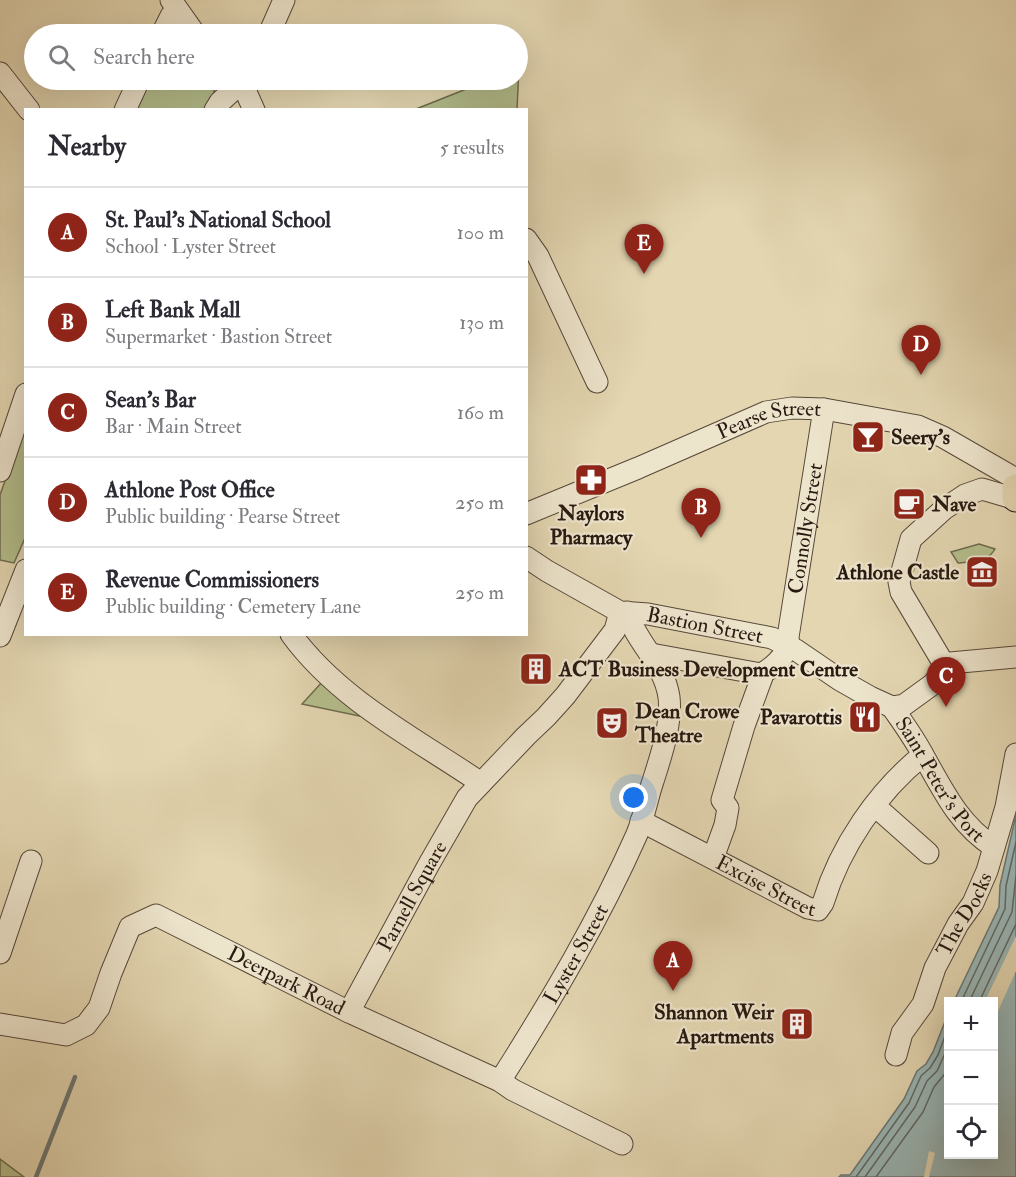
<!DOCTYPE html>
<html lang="en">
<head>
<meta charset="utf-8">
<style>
	body { margin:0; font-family:"IM FELL Double Pica",serif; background:#f2f2f3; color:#2b2b33 }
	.controls { position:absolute; right:18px; bottom:18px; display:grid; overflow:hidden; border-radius:0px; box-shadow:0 6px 24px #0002 }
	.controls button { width:54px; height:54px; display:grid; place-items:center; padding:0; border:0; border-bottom:2px solid #e1e1e2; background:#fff; color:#2b2b33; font:30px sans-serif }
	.you { position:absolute; left:634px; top:798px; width:21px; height:21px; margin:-15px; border:4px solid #fff; border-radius:50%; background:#1a73e8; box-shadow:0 0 0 9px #1a73e833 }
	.badge { display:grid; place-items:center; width:39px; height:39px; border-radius:50%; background:#8f2418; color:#fff; font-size:20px; font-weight:700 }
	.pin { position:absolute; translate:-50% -50px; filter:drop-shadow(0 2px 3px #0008) }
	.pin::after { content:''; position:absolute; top:32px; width:21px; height:18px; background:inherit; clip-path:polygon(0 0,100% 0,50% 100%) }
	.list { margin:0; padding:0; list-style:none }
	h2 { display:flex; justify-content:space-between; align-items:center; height:78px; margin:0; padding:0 24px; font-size:26px }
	h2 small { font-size:20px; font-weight:400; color:#7c7c81 }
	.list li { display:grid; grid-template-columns:39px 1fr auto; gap:18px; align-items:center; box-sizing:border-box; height:90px; padding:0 24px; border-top:2px solid #e1e1e2 }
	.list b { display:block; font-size:22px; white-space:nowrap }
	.list p { margin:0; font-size:20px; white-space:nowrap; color:#7c7c81 }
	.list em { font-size:20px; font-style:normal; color:#7c7c81 }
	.icon { flex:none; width:33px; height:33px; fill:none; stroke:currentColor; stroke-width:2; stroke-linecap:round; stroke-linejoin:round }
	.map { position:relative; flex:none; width:1016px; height:1177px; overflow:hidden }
	.search { position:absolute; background:#fff; box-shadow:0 6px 24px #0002; left:24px; top:24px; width:504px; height:66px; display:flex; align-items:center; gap:15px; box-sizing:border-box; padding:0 21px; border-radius:33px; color:#7c7c81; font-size:22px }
	.panel { position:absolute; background:#fff; box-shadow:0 6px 24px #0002; left:24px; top:108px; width:504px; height:528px; border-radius:0px }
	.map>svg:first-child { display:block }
	.green { fill:#b4be8c; stroke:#6e6c4e; stroke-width:1.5 }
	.water { fill:#99b6b6; stroke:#6c7774; stroke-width:1.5 }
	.pier { fill:#e3d6b1 }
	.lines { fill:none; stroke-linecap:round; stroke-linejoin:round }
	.shore { stroke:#606864; stroke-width:1.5 }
	.stream { stroke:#6c7774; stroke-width:4.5 }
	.minor-casing { stroke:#574839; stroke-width:23 }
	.major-casing { stroke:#281911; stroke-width:29 }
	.minor { stroke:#ede4cc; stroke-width:21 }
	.major { stroke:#e3d6b1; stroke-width:27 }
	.labels { text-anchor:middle; stroke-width:4.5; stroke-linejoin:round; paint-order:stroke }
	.street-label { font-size:21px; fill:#281911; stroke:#ede4cc }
	.poi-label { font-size:21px; font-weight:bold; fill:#281911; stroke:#ede4cc; text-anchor:start }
</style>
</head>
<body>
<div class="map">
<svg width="1016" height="1177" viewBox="0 0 1016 1177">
	<rect width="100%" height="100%" fill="#e3d6b1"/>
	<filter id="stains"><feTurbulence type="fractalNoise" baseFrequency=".00333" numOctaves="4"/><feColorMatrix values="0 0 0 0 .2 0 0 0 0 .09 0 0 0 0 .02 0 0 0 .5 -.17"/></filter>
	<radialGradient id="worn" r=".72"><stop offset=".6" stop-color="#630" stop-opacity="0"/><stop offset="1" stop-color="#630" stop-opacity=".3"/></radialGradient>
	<g class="green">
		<polygon points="519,67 517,109 416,109 489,80 518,80"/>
		<polygon points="150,80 215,80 214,93 209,109 137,110"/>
		<polygon points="25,424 25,538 14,563 0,560 0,495"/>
		<path d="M979,544L995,549C987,563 973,561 958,563L951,552Z"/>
		<polygon points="323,681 364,717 302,704"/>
		<polygon points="0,1159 24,1177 0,1177"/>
	</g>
	<polygon class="water" points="1016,815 1016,1177 839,1177 841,1175 850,1175 904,1099 917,1071 926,1064 933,1052 948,1014 948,1154 994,1154 994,1002 954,1001 999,907 1000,885"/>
	<g class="pier">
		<polygon points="1016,936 1016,971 994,1020 994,1002 985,1001"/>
		<polygon points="929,1151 935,1153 929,1177 924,1177"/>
	</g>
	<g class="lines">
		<g class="shore">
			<polyline points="961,1002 1005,909 1006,886 1016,842"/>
			<polyline points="969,1002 1012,912 1016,876"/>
			<polyline points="979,1002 1016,924"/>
			<polyline points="856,1177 909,1103 921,1076 930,1068 938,1055 948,1028"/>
			<polyline points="865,1177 915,1107 927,1081 937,1071 948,1047"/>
			<polyline points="876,1177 923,1112 934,1087 948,1070"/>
		</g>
		<polyline class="stream" points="36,1177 75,1077"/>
		<defs>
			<g id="minor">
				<polyline points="171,0 195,34"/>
				<polyline points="162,34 171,16 177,10"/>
				<polyline points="269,34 284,0"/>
				<polyline points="0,73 29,110"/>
				<polyline points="242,83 254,110"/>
				<polyline points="125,110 139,80"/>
				<polyline points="215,110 220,102 244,80"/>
				<polyline points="526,239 538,256 597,382"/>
				<polyline points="0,471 26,394"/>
				<path id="s1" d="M526,514L638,468L766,412L792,408L824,409L918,426L943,437L1016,479"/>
				<path id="s2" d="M526,557L547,571L620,612L648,614L772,638L796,650L840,680L870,697L892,707"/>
				<path d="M291,634C339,700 415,738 481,783"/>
				<polyline points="0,636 26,570"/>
				<path id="s3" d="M789,647L788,637L824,409"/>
				<path d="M651,654L761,674C774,667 781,659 789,647"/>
				<polyline points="945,666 901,592 899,582 911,539 944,509 965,495 982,489 1016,499"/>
				<path id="s4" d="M892,707C903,723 914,738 923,755C943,790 959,825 994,847"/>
				<polyline points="892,707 904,705 933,684 950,663 1016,657"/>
				<polyline points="875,806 928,853"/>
				<path id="s5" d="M641,821L808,908L818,910L823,903C840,847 877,792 923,755"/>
				<polyline points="713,858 725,825 728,808 722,800 744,726 762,677 761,674"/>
				<polyline points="0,953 31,861"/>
				<path id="s6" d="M349,1012L429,864L467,798L526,736L546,717L565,696L615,630L620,612"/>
				<path id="s7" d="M0,1024L66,1035L86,1025L99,1008L111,973L130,927L156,915L349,1012L500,1081L513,1090L622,1144"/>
				<path id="s8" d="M896,1055L902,1033L923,1004L935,968L958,924L973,903L987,871L1006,807L1016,754"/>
				<path id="s9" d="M500,1081C550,1002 599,920 637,834C644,817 647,799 653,781C661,756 672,724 669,697C664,663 636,643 627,612"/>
			</g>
			<polyline id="major" points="1016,488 1016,498"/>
		</defs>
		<use href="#minor" class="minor-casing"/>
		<use href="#major" class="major-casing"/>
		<use href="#minor" class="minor"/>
		<use href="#major" class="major"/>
	</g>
	<defs>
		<symbol id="bar-square" viewBox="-11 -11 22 22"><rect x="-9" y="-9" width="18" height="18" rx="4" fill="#8f2418" stroke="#ede4cc"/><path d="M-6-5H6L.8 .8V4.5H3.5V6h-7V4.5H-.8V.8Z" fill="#fff"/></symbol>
		<symbol id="pharmacy-square" viewBox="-11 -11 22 22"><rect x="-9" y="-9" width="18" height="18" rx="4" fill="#8f2418" stroke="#ede4cc"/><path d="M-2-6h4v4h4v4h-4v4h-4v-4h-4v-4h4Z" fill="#fff"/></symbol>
		<symbol id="cafe-square" viewBox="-11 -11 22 22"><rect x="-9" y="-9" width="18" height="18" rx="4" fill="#8f2418" stroke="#ede4cc"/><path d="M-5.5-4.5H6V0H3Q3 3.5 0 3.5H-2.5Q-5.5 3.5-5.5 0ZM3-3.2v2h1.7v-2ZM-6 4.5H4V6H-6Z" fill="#fff"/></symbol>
		<symbol id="museum-square" viewBox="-11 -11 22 22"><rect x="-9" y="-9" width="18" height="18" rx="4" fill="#8f2418" stroke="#ede4cc"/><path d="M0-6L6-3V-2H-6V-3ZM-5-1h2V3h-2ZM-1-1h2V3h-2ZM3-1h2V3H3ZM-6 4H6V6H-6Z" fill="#fff"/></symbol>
		<symbol id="building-square" viewBox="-11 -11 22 22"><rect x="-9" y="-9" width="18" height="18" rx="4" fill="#8f2418" stroke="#ede4cc"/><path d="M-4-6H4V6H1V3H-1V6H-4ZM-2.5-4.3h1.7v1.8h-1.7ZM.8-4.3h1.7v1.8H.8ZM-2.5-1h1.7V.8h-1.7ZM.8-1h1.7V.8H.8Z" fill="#fff"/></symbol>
		<symbol id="restaurant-square" viewBox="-11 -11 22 22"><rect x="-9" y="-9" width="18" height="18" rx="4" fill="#8f2418" stroke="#ede4cc"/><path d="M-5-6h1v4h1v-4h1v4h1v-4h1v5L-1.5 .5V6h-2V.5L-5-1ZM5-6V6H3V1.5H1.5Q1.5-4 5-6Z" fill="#fff"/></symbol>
		<symbol id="theatre-square" viewBox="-11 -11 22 22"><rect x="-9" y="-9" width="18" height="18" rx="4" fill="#8f2418" stroke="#ede4cc"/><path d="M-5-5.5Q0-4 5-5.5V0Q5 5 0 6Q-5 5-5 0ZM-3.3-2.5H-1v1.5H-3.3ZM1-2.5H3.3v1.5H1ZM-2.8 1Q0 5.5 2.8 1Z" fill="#fff"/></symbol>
	</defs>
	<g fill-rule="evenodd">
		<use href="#bar-square" x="849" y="418" width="38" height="38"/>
		<use href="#pharmacy-square" x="572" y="461" width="38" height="38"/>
		<use href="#cafe-square" x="890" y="485" width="38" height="38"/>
		<use href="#museum-square" x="963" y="553" width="38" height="38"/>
		<use href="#building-square" x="517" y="650" width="38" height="38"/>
		<use href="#restaurant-square" x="846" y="698" width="38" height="38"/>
		<use href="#theatre-square" x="593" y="704" width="38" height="38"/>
		<use href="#building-square" x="778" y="1005" width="38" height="38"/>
	</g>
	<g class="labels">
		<g class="street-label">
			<text dy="7" stroke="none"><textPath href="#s1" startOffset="262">Pearse Street</textPath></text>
			<text dy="7" stroke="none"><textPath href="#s3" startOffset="120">Connolly Street</textPath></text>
			<text dy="7" stroke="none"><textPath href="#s2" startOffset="195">Bastion Street</textPath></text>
			<text dy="7" stroke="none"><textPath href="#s4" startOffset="87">Saint Peter's Port</textPath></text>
			<text dy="7" stroke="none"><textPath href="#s5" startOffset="141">Excise Street</textPath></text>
			<text dy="7" stroke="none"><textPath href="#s6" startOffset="132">Parnell Square</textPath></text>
			<text dy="7" stroke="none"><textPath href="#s8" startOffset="158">The Docks</textPath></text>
			<text dy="7" stroke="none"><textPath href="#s9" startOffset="148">Lyster Street</textPath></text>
			<text dy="7" stroke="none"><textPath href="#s7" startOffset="372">Deerpark Road</textPath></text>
		</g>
		<g class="poi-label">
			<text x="891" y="444">Seery’s</text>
			<text x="932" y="511">Nave</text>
			<text x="591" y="520" text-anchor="middle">Naylors<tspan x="591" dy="24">Pharmacy</tspan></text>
			<text x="959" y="579" text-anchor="end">Athlone Castle</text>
			<text x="559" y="676">ACT Business Development Centre</text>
			<text x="635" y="718">Dean Crowe<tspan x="635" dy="24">Theatre</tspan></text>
			<text x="842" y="724" text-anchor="end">Pavarottis</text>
			<text x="774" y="1019" text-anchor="end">Shannon Weir<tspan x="774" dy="24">Apartments</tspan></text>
		</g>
	</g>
	<rect width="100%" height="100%" filter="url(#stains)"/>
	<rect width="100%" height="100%" fill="url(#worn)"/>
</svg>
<div class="controls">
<button>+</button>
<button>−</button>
<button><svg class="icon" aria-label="locate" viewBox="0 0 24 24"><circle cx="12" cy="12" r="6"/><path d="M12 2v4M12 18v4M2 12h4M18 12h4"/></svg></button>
</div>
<div class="you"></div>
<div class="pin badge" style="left:673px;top:991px">A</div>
<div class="pin badge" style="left:701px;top:538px">B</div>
<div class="pin badge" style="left:946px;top:707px">C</div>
<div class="pin badge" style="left:921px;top:375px">D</div>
<div class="pin badge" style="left:644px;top:274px">E</div>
<div class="search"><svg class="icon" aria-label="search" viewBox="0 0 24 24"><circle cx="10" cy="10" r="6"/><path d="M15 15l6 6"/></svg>Search here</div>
<section class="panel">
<h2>Nearby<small>5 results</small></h2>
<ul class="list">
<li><span class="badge">A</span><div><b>St. Paul's National School</b><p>School · Lyster Street</p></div><em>100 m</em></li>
<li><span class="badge">B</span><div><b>Left Bank Mall</b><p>Supermarket · Bastion Street</p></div><em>130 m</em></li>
<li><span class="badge">C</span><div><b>Sean's Bar</b><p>Bar · Main Street</p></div><em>160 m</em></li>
<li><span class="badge">D</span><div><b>Athlone Post Office</b><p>Public building · Pearse Street</p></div><em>250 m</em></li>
<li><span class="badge">E</span><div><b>Revenue Commissioners</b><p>Public building · Cemetery Lane</p></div><em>250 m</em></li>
</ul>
</section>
</div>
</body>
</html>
